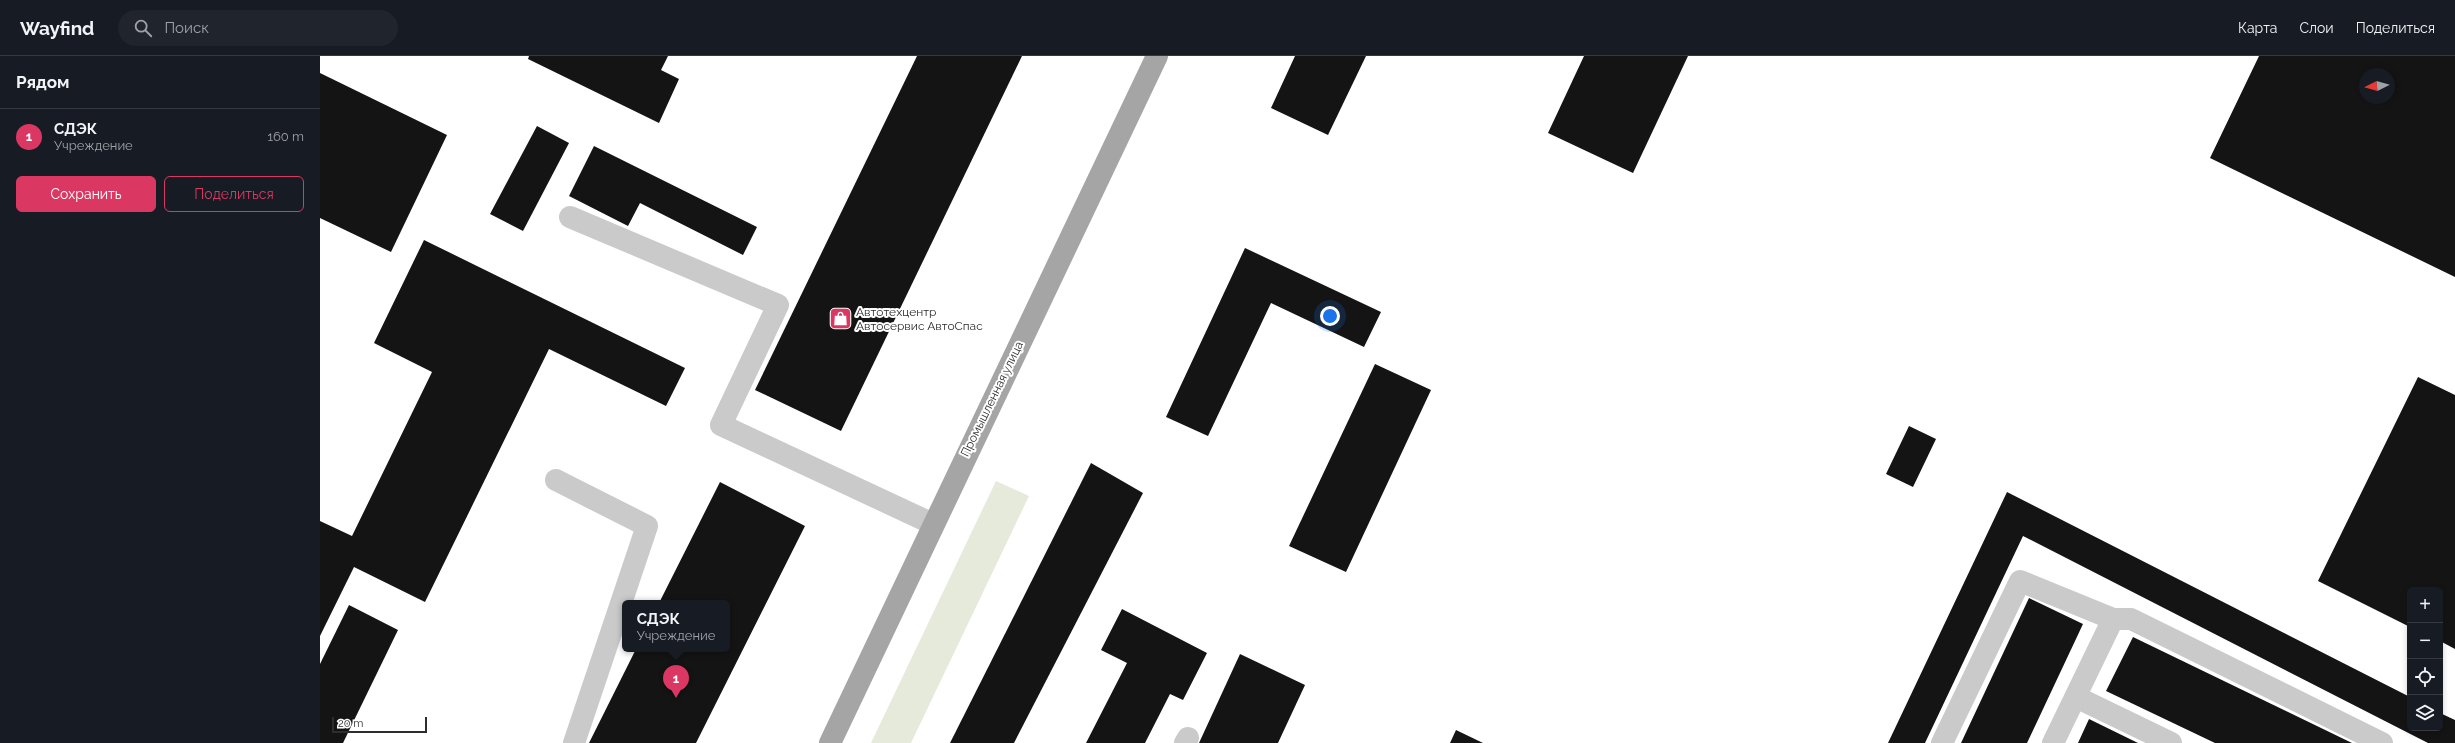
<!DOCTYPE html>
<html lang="ru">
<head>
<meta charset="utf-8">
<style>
	body { margin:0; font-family:Raleway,sans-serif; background:#20242c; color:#f1f3f6 }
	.controls { position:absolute; right:12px; bottom:12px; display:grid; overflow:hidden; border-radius:6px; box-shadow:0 2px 6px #0003 }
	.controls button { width:36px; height:36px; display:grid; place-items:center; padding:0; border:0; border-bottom:1px solid #363941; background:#171b24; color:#f1f3f6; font:20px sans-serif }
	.compass { position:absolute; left:2039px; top:12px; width:36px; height:36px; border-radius:50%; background:#171b24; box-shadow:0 2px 6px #0003; rotate:265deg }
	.scale { position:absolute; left:12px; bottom:10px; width:95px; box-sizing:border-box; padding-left:4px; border:2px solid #2d2d2d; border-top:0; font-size:11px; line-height:14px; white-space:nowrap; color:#2d2d2d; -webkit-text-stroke:3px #fff; paint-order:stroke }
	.you { position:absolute; left:1010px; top:260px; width:14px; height:14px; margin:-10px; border:3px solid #fff; border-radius:50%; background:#1a73e8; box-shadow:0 0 0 6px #1a73e833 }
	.badge { display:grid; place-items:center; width:26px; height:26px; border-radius:50%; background:#da3863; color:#fff; font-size:13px; font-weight:700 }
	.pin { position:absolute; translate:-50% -33px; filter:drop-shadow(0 1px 2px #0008) }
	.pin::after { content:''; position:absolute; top:21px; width:14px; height:12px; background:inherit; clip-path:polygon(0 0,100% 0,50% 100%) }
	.popup { position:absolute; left:302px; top:544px; width:108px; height:52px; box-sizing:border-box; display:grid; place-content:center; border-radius:6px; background:#171b24; filter:drop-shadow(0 1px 3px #0005); font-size:13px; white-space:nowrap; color:#9ea1a6 }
	.popup b { font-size:15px; color:#f1f3f6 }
	.popup::after { content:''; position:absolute; left:50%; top:100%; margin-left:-8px; border:8px solid transparent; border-top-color:#171b24 }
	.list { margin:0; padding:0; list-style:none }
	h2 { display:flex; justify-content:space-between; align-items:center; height:52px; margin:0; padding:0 16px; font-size:17px }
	h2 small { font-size:13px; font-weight:400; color:#9ea1a6 }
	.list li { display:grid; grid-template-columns:26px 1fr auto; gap:12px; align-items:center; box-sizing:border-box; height:56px; padding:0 16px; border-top:1px solid #363941 }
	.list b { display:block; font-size:15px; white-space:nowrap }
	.list p { margin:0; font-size:13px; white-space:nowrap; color:#9ea1a6 }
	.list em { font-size:13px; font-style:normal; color:#9ea1a6 }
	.actions { display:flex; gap:8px; padding:12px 16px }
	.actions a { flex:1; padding:9px 0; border:1px solid #da3863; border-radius:6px; text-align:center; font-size:14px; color:#da3863 }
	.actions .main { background:#da3863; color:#fff }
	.icon { flex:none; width:22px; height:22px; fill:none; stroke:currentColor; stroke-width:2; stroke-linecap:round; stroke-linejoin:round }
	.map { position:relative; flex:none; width:2135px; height:687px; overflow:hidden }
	header { display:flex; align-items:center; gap:24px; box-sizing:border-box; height:56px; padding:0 20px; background:#171b24; border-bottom:1px solid #363941 }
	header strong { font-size:19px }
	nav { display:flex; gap:22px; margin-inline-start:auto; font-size:14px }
	.search { width:280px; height:36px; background:#20242c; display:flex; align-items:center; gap:10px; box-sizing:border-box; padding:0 14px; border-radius:22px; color:#9ea1a6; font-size:15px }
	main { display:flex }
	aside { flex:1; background:#171b24 }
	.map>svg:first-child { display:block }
	.green { fill:#e5eadb }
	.building { fill:#141414; fill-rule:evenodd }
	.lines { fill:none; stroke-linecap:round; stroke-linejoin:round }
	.minor { stroke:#cacaca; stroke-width:22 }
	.major { stroke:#a5a5a5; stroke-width:22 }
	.labels { text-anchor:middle; stroke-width:4; stroke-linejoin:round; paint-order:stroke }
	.poi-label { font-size:12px; fill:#2d2d2d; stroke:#fff; text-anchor:start }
	.street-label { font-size:12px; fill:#2d2d2d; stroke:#fff }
</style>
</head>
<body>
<header>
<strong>Wayfind</strong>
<div class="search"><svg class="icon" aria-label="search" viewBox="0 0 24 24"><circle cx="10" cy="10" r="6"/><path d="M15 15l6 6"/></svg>Поиск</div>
<nav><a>Карта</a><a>Слои</a><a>Поделиться</a></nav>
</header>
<main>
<aside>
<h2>Рядом<small></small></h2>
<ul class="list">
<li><span class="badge">1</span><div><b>СДЭК</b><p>Учреждение</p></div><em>160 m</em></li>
</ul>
<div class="actions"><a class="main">Сохранить</a><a>Поделиться</a></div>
</aside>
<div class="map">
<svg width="2135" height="687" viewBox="0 0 2135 687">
	<rect width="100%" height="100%" fill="#fff"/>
	<polygon class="green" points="676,425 709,440 591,687 551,687"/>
	<g class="building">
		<polygon points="209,0 348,0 341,14 359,23 339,67 208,3"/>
		<polygon points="597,0 702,0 521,375 435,334"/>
		<polygon points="975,0 1046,0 1008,79 951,52"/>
		<polygon points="1264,0 1368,0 1313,117 1228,77"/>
		<path d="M1939,0H2135V221L1890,102ZM2045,18H2069V42H2045Z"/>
		<polygon points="0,17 127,79 71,196 0,162"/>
		<polygon points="217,70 249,87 203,175 170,158"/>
		<polygon points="274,90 437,171 423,199 320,147 308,170 249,140"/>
		<polygon points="104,184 365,312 346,350 229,293 105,546 34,511 0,580 0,465 32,480 112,316 54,287"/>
		<polygon points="925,192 1061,256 1044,291 951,247 888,380 846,361"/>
		<polygon points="1055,308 1111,334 1026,516 969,490"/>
		<polygon points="2098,321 2135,339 2135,593 2120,585 2120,534 2090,534 2090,571 1998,525"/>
		<polygon points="1589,370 1616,383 1593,431 1566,418"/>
		<polygon points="771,407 823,437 694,687 630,687"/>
		<polygon points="400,426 485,470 376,687 269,687 316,593 407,593 407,547 339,547"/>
		<polygon points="1687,436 2090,641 2090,672 2120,672 2120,657 2135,664 2135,687 2108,687 1703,480 1605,687 1568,687"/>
		<polygon points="1709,542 1763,568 1707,687 1641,687"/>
		<polygon points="29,549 78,574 23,687 0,687 0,608"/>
		<polygon points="802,553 887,597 863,644 850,638 825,687 766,687 807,607 781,594"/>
		<polygon points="1813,581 2032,687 1895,687 1786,635"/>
		<polygon points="920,598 985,629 958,687 879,687"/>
		<polygon points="1769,663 1818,687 1758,687"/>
		<polygon points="1136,674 1163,687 1130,687"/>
	</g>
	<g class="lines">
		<g class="minor">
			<polyline points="250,161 458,249 401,369 613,468"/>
			<polyline points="236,424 327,470 254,687"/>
			<polyline points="1793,563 1811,563 2062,687"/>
			<polyline points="1756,641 1851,687"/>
			<polyline points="865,687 868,682"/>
			<polyline points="1622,687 1700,525 1793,563 1733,687"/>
		</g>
		<polyline class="major" points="510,687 837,0"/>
	</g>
	<defs>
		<symbol id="shop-square" viewBox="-11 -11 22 22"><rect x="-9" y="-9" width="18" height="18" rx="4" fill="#da3863" stroke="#fff"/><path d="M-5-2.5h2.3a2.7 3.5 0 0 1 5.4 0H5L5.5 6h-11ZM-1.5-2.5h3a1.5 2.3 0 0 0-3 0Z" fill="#fff"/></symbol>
	</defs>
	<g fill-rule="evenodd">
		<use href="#shop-square" x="508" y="250" width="25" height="25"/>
	</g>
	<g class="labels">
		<g class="poi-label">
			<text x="536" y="260">Автотехцентр<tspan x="536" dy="14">Автосервис АвтоСпас</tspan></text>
		</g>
		<g class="street-label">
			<text transform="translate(672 343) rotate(-64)" y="4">Промышленная улица</text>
		</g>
	</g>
</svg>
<div class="controls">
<button>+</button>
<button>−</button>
<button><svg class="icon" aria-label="locate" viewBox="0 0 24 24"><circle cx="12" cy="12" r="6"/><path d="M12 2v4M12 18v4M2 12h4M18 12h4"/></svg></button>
<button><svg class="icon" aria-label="layers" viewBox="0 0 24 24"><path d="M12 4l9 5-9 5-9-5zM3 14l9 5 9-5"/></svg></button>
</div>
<svg class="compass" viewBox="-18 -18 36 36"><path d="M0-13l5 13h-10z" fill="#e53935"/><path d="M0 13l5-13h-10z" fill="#9ea1a6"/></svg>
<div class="scale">20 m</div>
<div class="you"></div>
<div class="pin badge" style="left:356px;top:642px">1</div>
<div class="popup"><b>СДЭК</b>Учреждение</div>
</div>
</main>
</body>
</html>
